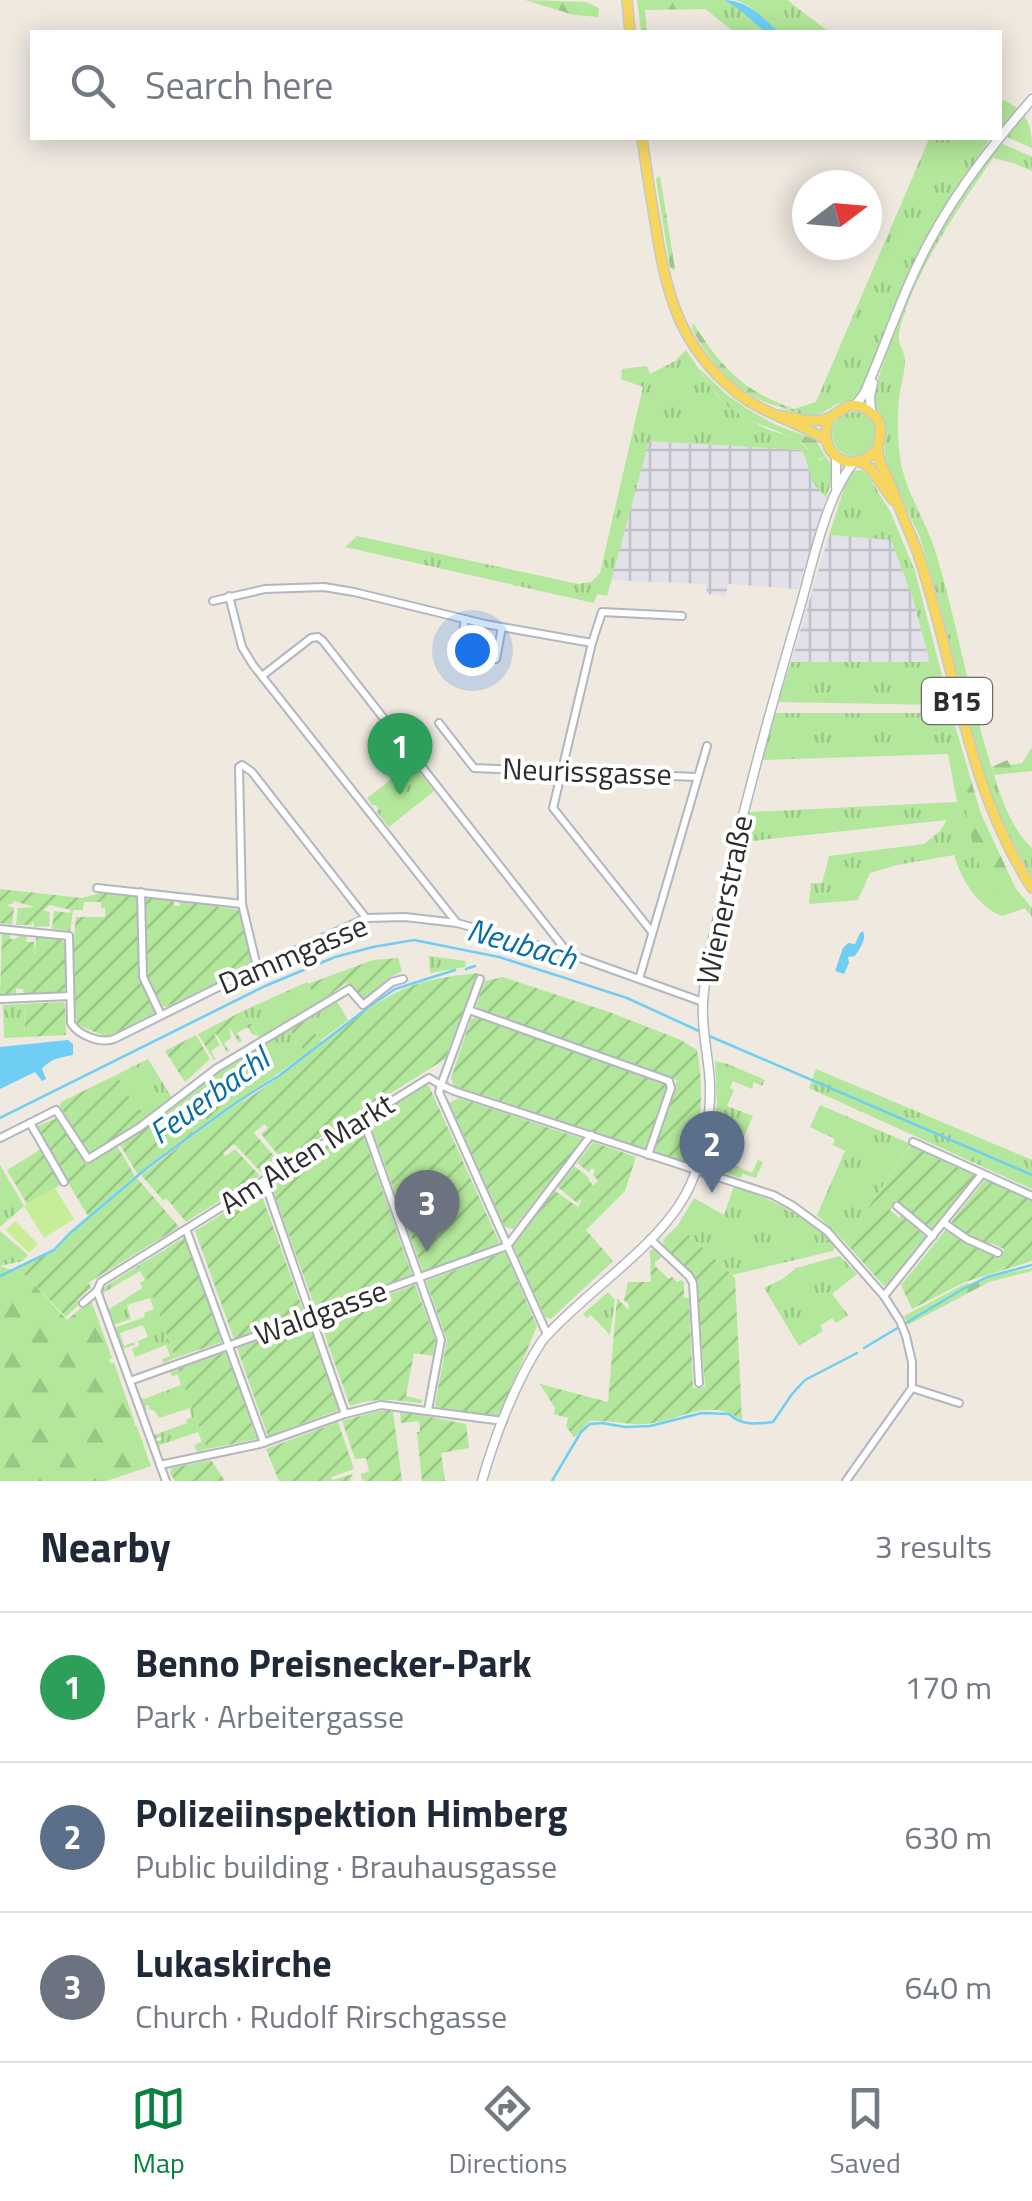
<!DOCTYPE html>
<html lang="en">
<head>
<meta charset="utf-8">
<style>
	body { margin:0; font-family:"Titillium Web",sans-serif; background:#f6f6f7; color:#1f2937 }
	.compass { position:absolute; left:792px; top:170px; width:90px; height:90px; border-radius:50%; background:#fff; box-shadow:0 5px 25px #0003; rotate:74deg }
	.you { position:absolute; left:472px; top:650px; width:35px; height:35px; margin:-25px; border:8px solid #fff; border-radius:50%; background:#1a73e8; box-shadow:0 0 0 15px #1a73e833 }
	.badge { display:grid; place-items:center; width:65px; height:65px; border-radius:50%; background:#0b8043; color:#fff; font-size:32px; font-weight:700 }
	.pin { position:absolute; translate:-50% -82px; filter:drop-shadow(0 2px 5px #0008) }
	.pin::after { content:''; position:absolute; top:52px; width:35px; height:30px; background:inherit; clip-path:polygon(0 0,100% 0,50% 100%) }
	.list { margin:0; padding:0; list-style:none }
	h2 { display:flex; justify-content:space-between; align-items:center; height:130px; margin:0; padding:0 40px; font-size:42px }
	h2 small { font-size:32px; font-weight:400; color:#747a83 }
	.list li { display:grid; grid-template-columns:65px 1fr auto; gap:30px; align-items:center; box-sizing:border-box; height:150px; padding:0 40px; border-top:2px solid #e0e1e3 }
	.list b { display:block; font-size:38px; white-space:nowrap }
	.list p { margin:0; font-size:32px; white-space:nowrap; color:#747a83 }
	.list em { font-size:32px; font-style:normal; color:#747a83 }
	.icon { flex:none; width:55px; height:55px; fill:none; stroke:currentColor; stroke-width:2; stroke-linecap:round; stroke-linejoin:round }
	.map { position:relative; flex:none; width:1032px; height:1481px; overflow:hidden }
	.search { position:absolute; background:#fff; box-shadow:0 5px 25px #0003; left:30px; right:30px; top:30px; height:110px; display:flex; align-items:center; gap:25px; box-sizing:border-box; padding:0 35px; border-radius:0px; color:#747a83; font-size:38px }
	.sheet { height:580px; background:#fff }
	nav { display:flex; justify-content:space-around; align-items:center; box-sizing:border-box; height:140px; border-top:2px solid #e0e1e3; background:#fff; font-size:28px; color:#747a83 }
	nav a { display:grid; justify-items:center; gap:5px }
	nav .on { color:#0b8043 }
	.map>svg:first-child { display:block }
	.industrial { fill:url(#industrial-grid) }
	.grass { fill:url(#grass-tufts) }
	.forest { fill:url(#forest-firs) }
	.garden { fill:url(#garden-furrows) }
	.pitch { fill:#c7ee96 }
	.water { fill:#70cef4 }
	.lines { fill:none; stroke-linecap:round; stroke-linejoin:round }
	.stream { stroke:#70cef4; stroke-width:2.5 }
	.minor-casing { stroke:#b3b6c1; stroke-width:10 }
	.tertiary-casing { stroke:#b3b6c1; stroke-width:11 }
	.primary-casing { stroke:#c8c8c8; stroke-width:12 }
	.minor { stroke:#fff; stroke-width:6 }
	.tertiary { stroke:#fff; stroke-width:8 }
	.primary { stroke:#f6d65d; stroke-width:9 }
	.labels { text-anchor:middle; stroke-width:8; stroke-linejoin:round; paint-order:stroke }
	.shield { fill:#fff; stroke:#6c6c6c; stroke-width:2.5 }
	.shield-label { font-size:28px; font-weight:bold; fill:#2d2d2d }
	.street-label { font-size:30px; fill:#2d2d2d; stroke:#fff }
	.water-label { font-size:32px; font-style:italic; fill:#086da7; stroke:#fff }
</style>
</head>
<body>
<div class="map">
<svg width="1032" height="1481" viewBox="0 0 1032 1481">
	<defs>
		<pattern id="industrial-grid" width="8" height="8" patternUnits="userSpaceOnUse" patternTransform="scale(2.5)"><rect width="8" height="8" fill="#e2e0e8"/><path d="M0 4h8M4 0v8" fill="none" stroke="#c2c0c7"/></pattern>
		<pattern id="grass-tufts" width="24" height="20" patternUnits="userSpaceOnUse" patternTransform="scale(2.5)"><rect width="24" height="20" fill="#b3e79b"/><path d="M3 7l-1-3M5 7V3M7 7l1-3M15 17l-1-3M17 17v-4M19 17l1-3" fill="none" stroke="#9ac686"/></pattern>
		<pattern id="forest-firs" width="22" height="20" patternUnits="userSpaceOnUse" patternTransform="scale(2.5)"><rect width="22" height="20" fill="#b3e79b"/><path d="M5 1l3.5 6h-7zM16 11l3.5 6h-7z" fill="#9ac686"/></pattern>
		<pattern id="garden-furrows" width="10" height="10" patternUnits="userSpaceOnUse" patternTransform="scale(2.5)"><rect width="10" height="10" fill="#b3e79b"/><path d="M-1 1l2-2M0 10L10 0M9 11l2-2" fill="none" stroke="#9ac686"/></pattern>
	</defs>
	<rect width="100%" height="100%" fill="#efe9e0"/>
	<g class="industrial">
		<polygon points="648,441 801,450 808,462 814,484 824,493 826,498 798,589 728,584 726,596 707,594 706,584 611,580"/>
		<polygon points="829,535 891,539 912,596 930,663 791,662"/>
	</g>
	<g class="grass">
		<polygon points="694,0 724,0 740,9 765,32 734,32"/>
		<polygon points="736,0 787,0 829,32 779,32 749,6"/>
		<path d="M1000,99C1025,108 1032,122 1032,148L1000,134Z"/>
		<polygon points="927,138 990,139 934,222 912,266 861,394 853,400 837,404 817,416 808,416 780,408 794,409 816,402 929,139"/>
		<path d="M1001,143L1032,157V171L1013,163L993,158C960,206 911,276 899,333C897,344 905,351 905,361C905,374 900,387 899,399C897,421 897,446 902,468C909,497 927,524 936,553C958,626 970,702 994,775C1002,800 1012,830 1032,848V877L1003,825L990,792L975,747L938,598L919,535L884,462L886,425L873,404L872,397C884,362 894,328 908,294C930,239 963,189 1001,143Z"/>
		<path d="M686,350L717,396L740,415L769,430L795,438L820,461L825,456C837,470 831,482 826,498C822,491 815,488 812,480C808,469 808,460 801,450L649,441L607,596L597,594L594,603L345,547L357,536L578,584L591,582L600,573L643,387L621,379L622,369L647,366L650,374L675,361Z"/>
		<circle cx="854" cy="434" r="22"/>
		<path d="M861,470L867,474L890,511L915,571L954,722L969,822L1007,894L1016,889L1032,908V917L1025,908L1002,916C977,906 961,879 954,855L897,865L870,873L858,900L809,904L811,883H822L829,856L924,844L940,831L947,820L742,842L749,812L957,802L948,754L761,760L774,713H943L941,705L778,702L791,662H930L912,596L891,540L829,535L848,476L854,471Z"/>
		<polygon points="412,763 434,791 389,827 377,812 378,808 375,805 372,805 367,798"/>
		<polygon points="429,956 466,961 465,967 430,973"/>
		<polygon points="307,982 318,1003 260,1039 243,1011"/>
		<polygon points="337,1002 348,1020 320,1041 306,1020"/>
		<polygon points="24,1004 25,1037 4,1038 3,1005"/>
		<polygon points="290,1030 306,1054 247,1095 234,1102 216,1073"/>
		<polygon points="148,1059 172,1098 143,1119 116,1075"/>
		<polygon points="715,1061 728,1064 765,1080 762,1086 754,1082 752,1089 733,1081 730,1088 734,1090 727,1106 753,1116 732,1164 752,1173 758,1160 763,1162 756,1178 743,1174 741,1178 708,1167 706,1162 717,1105"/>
		<polygon points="816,1069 1032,1160 1032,1189 809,1088"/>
		<polygon points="190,1093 208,1122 193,1133 176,1105"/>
		<polygon points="820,1105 911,1144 845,1242 817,1215 845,1151 833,1145 835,1139 810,1127"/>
		<polygon points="0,1165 24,1206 0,1227"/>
		<path d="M734,1186C772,1200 807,1215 835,1246L833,1251L732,1275L678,1225L694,1198L724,1215Z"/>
		<polygon points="0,1231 28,1255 22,1261 0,1266"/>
		<polygon points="840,1256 857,1274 832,1294 848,1315 836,1323 832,1318 820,1326 823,1331 799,1346 764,1288 784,1278 796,1268"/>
		<polygon points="141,1264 175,1358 163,1363 162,1359 170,1356 166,1345 135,1357 132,1349 139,1346 138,1341 148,1337 143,1325 120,1333 124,1346 134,1342 135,1345 122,1349 114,1328 145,1317 144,1313 154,1309 150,1298 127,1305 131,1319 113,1325 108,1310 142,1288 140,1283 145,1280 140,1271 103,1293 103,1288"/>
		<polygon points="608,1292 615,1300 610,1335 591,1315 587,1318 583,1314"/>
		<polygon points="178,1369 207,1449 197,1452 194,1445 202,1442 198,1432 160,1445 159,1449 156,1442 162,1439 160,1437 155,1439 154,1435 187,1423 186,1420 192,1417 189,1408 159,1418 155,1411 149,1409 149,1405 145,1406 147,1409 144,1410 140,1398 144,1399 181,1385 178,1375 172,1376 170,1372"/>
	</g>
	<g class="forest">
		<polygon points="525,0 586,2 599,8 598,17 574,15"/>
		<polygon points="637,0 694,0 705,9 645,10 647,32 641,32"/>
		<polygon points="660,176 675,269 673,270 670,267 656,179"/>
		<path d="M693,323C721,367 744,392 794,409C748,406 712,366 692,329Z"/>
		<path d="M699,368L727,395L749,410L776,425L816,440L825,456L814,463C813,461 808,449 807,448C796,435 759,426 742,416C721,404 711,388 699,368Z"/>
		<path d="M954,722L981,814L1016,889L1007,894L994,892C966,858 961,766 954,722Z"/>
		<polygon points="1032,747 1032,771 994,775 992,767 1007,760 1011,765 1022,763"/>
		<polygon points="0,1266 24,1274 67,1320 91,1300 112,1358 109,1360 110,1363 114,1363 135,1423 134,1424 137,1427 151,1466 106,1481 0,1481"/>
		<polygon points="1032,1268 1032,1271 989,1282 908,1325 904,1316 967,1283 971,1285 987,1277"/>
	</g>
	<g class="garden">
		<path d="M0,889L82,898L104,892L135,895L138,898L139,978L155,1013L107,1037L78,1025C71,1004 73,941 76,917H105V908H101V902H84L83,910H73L70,931L52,929L54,911L70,913L71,910L50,905L43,910L50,912L49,926L34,927L33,920L32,925H16L18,908L35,907L13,901V904H9L8,906L14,908L12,925L0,923Z"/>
		<polygon points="149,896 173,900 175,906 180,906 179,900 190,902 192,905 193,902 239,910 252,964 250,967 166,1007 162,1006 147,977 146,899"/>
		<polygon points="2,933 10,933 10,939 16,939 20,935 27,936 26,942 34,942 35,956 36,937 61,940 65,943 65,990 63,992 24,994 23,989 16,988 16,995 0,995"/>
		<polygon points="398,958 402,971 387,979 363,999 346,983 318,1003 308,984 373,960"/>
		<path d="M478,973L445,1059L283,1161L261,1134L268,1128L264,1124L254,1133L280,1163L263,1174L234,1144L223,1153L226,1156L235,1149L260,1176L192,1218L186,1222L167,1199L163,1200L141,1175L235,1105C293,1075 337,1023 395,993C420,980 450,976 478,973Z"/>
		<path d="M503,977L609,1012L681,1040L697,1050C704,1090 702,1124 690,1163L657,1153L655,1149L677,1080L478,1009L476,1005L485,981Z"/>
		<polygon points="63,1002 65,1004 66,1035 25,1037 24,1004"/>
		<polygon points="243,1011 259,1038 255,1034 253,1035 247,1027 237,1033 242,1041 239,1043 229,1027 231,1038 224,1043 229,1051 227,1052 216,1034 214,1034 220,1045 211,1051 215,1059 214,1060 198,1034"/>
		<polygon points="476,1017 666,1083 668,1087 648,1147 644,1148 454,1086 451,1078 471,1019"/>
		<polygon points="306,1020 321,1042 306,1054 290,1030"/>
		<polygon points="196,1035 210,1059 185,1082 165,1051"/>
		<polygon points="216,1073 234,1102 208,1122 190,1093"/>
		<polygon points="116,1075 143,1119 91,1153 87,1152 60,1106 61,1102"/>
		<polygon points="425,1085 429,1086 500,1244 423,1272 370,1123 372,1119"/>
		<polygon points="459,1098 583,1139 513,1229 505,1227 449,1103"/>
		<polygon points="176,1105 193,1133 138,1175 120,1145"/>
		<polygon points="57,1118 86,1165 117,1146 135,1176 88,1216 35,1127"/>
		<polygon points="360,1126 412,1275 316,1310 270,1183"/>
		<polygon points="593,1142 636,1157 625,1191 586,1230 613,1261 551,1319 545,1317 513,1245 555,1191 578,1207 582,1199 577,1203 558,1187 574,1166 587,1176 593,1186 598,1180 593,1175 595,1170 592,1168 589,1172 577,1163"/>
		<polygon points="910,1146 974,1175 974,1178 934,1229 931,1229 896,1200 890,1210 899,1218 901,1215 927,1238 889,1285 884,1286 845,1242"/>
		<polygon points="41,1149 62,1184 27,1204 7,1170"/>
		<polygon points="137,1178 179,1227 91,1281 89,1283 91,1288 77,1300 80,1303 66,1317 24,1274 14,1270 55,1251 70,1234"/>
		<polygon points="984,1181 989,1181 1032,1200 1032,1261 965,1282 912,1309 901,1285 945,1231 948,1231 966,1244 1000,1259 1004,1249 991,1243 989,1246 968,1237 953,1224 952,1221"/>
		<polygon points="260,1190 304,1313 234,1339 195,1231"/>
		<path d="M678,1225L735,1278L742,1420C706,1396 682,1421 645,1424C626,1425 608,1420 590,1421L574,1438L566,1426L568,1418L554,1414L555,1408L540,1384L608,1402L617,1298L628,1310L629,1305L624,1300L628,1282H651L650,1251L654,1249L662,1257L655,1262V1266L669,1279L672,1277L677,1282L681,1280L684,1282V1298H689L693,1388L705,1387L697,1284L692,1274L664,1247L663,1240Z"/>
		<polygon points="185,1237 222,1342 175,1358 141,1264"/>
		<polygon points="505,1252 537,1326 498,1419 437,1407 435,1405 447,1340 426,1281"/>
		<path d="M415,1285L436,1341L433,1356L414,1353L406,1396L422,1400L421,1403C393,1400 377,1397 350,1406L319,1319Z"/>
		<polygon points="308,1323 339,1410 268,1436 237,1348"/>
		<polygon points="226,1352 257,1439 207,1449 178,1369"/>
		<polygon points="378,1411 393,1411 402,1481 362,1481 361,1474 369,1471 366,1458 355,1459 342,1421"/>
		<polygon points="400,1411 466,1424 469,1448 441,1453 445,1481 422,1481 417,1432 420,1432 419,1421 401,1423"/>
		<polygon points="338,1422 354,1469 331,1477 332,1480 353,1474 350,1481 279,1481 266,1449"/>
		<polygon points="211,1460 225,1481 175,1481 170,1473 172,1468"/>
	</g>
	<g class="pitch">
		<polygon points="55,1188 74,1219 44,1238 24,1206"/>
		<polygon points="15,1221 38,1244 29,1253 6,1230"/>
	</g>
	<g class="water">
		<path d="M724,0C748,0 763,18 779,32H765L740,10Z"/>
		<path d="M863,931C867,940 859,949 855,956L848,957L849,963L844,974L835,971L843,948L848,943L855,944L860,933Z"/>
		<path d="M68,1040L73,1044V1055C62,1057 49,1059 42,1069L46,1079L42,1081L35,1072L0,1089V1047Z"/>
	</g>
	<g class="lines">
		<g class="stream">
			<polyline points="466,969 475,966"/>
			<polyline points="707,1035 1032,1175"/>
			<polyline points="0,1118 265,986 335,957 373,947 414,940 499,957 562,977 627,998 699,1031"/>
			<polyline points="0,1276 54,1250 70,1233 147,1168 234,1104 280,1075 370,1006 395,989 455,970"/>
			<polyline points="864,1348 963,1289 987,1277 1032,1265"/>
			<path d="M552,1481L581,1432L590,1424L602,1423L625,1427L650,1426L702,1413L729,1414C742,1426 757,1424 773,1422L792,1394L805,1380L857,1353"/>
		</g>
		<defs>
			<g id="minor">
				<polyline points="229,596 242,647 253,665 457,923"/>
				<polyline points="213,601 265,589 324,587 354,592 485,624 592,643"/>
				<polyline points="459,655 465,619"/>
				<polyline points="496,659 502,627"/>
				<polyline points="262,676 311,638 318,637 323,641 568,953"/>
				<polyline points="439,723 474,768 697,777"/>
				<polyline points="97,888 242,904"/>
				<polyline points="141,892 143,977 161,1015"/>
				<path d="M0,929L69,936L71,1023C78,1035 100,1044 114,1039L257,968L366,918L405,917L457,923L569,954L703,1002"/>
				<polyline points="652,932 553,808 592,643 602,612 682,616"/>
				<polyline points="257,967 242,904 239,767 242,765 252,772 366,918"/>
				<polyline points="639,979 707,746"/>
				<polyline points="0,999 70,996"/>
				<polyline points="469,1010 669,1081 671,1088 648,1155"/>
				<polyline points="363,1119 441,1340 428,1410"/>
				<polyline points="30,1123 64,1182"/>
				<polyline points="0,1138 56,1110 88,1159 140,1127 217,1068 349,989 363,1005 392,982 403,979"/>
				<polyline points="913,1142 1032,1196"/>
				<polyline points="264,1180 345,1414"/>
				<polyline points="897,1206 933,1236"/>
				<polyline points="944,1223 967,1239 998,1253"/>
				<polyline points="186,1229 264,1443"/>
				<polyline points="650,1239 689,1276 693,1283 699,1383"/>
				<polyline points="97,1291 166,1481"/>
				<polyline points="884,1296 982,1174"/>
				<polyline points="83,1303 97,1291 101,1282 429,1078 441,1085 480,979"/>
				<polyline points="547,1334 439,1092 441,1085 454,1091 773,1195 793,1206 827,1231 884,1296 900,1321 906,1336 912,1362 912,1388 846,1481"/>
				<polyline points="130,1381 507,1246 591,1135"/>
				<polyline points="912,1388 959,1403"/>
				<polyline points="160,1465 260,1444 345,1414 381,1405 503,1421"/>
			</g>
			<g id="tertiary">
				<path d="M855,406L864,394C887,342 904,287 932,237C959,187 995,142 1032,99"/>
				<polyline points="871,412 870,396 873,383"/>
				<polyline points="836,487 836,456"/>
				<path d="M482,1481C495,1435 516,1381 542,1341C585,1290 667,1243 692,1181C704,1152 711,1117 710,1085C709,1057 701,1030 703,1002C706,957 720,911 730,868C751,781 774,696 799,611C812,567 825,497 854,462"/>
			</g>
			<g id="primary">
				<polyline points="627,0 630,32"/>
				<path d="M642,138C646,166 650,194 655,222C666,292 678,345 736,392C762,413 797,422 825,439"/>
				<path d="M777,415C792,418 808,422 822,420C840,417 847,394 870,412C888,425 877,437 878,453C878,460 882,467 886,474C891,486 895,497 900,509C905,523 912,537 917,551C956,664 965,785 1032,888"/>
				<path d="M830,418C813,452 852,479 877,449"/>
				<polyline points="860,461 870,468 893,500"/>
			</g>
		</defs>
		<use href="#minor" class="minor-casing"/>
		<use href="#tertiary" class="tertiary-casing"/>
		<use href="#primary" class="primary-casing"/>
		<use href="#minor" class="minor"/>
		<use href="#tertiary" class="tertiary"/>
		<use href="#primary" class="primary"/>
	</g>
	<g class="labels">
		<rect class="shield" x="922" y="678" width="70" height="46" rx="8"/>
		<g class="shield-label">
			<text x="957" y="711">B15</text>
		</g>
		<g class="street-label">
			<text transform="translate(587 772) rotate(2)" y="10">Neurissgasse</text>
			<text transform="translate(725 900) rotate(-78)" y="10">Wienerstraße</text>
			<text transform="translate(293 955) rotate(-23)" y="10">Dammgasse</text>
			<text transform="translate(307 1154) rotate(-32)" y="10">Am Alten Markt</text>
			<text transform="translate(321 1313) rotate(-20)" y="10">Waldgasse</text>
		</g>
		<g class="water-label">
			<text transform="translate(522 944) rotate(16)" y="11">Neubach</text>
			<text transform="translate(209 1096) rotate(-36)" y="11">Feuerbachl</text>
		</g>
	</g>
</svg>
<svg class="compass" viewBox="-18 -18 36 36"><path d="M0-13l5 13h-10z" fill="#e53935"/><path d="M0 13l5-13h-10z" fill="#747a83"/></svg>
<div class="you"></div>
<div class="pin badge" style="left:400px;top:795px;background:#2e9e5b">1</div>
<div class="pin badge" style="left:712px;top:1193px;background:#5c6f8a">2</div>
<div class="pin badge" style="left:427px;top:1252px;background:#6b7280">3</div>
<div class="search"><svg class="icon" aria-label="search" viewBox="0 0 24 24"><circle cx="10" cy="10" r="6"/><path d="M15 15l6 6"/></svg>Search here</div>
</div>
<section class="sheet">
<h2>Nearby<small>3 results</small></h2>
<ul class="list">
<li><span class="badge" style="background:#2e9e5b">1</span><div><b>Benno Preisnecker-Park</b><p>Park · Arbeitergasse</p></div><em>170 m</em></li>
<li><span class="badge" style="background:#5c6f8a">2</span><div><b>Polizeiinspektion Himberg</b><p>Public building · Brauhausgasse</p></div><em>630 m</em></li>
<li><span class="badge" style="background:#6b7280">3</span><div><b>Lukaskirche</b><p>Church · Rudolf Rirschgasse</p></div><em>640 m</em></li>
</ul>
</section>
<nav>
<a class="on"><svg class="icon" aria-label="map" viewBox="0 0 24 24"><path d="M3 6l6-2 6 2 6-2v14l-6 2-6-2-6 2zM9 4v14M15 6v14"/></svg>Map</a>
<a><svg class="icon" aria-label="directions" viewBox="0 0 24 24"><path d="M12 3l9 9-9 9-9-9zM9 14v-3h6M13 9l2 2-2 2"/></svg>Directions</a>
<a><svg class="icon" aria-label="saved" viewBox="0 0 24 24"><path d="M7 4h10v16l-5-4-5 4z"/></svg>Saved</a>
</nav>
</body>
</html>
